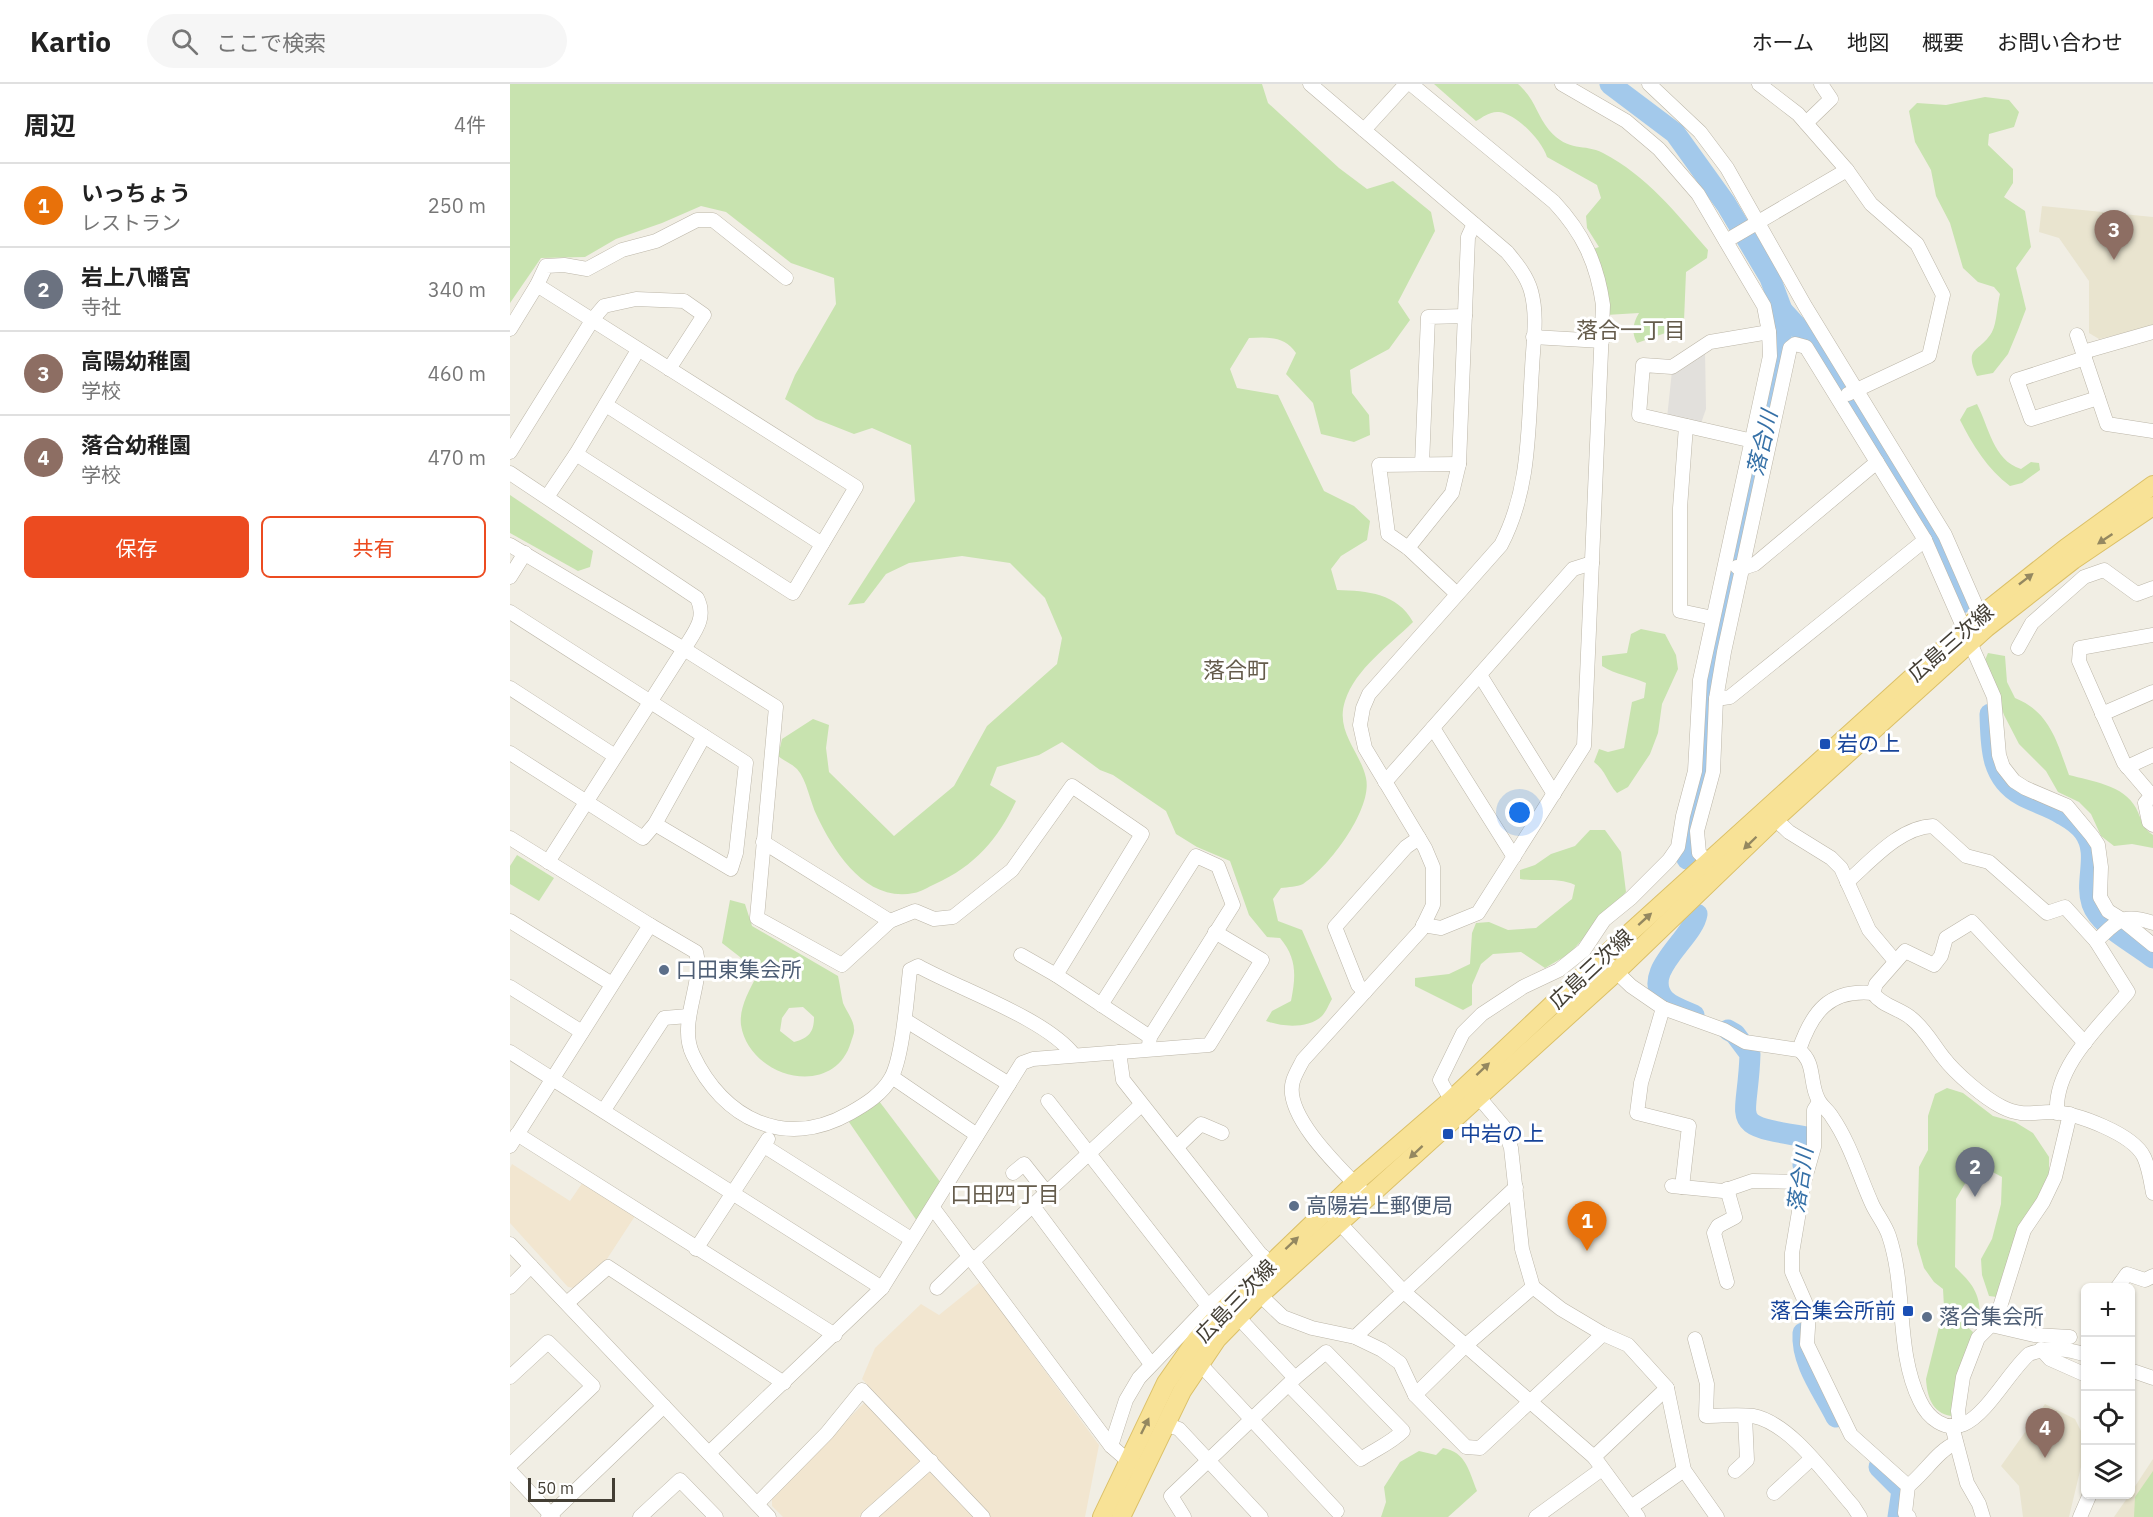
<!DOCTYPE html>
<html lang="ja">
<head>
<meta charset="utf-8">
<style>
	body { margin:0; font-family:"IBM Plex Sans","Noto Sans JP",sans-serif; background:#f6f6f6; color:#222 }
	.controls { position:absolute; right:18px; bottom:18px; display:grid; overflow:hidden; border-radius:9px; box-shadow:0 2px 4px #0004 }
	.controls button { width:54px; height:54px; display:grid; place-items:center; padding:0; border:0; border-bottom:2px solid #e0e0e0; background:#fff; color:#222; font:30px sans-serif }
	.scale { position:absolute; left:18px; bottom:15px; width:87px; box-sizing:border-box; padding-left:6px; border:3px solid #433e34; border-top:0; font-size:16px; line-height:21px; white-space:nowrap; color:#433e34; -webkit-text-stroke:4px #fff; paint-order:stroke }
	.you { position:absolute; left:1010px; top:729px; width:21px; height:21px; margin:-15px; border:4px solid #fff; border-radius:50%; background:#1a73e8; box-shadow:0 0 0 9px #1a73e833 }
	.badge { display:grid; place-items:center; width:39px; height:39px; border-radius:50%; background:#ec4b20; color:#fff; font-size:20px; font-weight:700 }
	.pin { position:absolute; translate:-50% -50px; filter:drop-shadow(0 2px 3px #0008) }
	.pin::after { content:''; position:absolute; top:32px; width:21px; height:18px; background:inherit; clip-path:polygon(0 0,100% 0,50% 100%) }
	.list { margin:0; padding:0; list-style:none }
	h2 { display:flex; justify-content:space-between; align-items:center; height:78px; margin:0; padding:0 24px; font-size:26px }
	h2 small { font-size:20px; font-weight:400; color:#767676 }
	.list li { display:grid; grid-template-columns:39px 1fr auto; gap:18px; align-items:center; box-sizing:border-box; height:84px; padding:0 24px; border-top:2px solid #e0e0e0 }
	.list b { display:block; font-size:22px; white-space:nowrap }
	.list p { margin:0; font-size:20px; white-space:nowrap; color:#767676 }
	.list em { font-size:20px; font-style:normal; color:#767676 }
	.actions { display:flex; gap:12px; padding:18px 24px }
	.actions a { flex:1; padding:14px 0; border:2px solid #ec4b20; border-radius:9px; text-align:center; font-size:21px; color:#ec4b20 }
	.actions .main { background:#ec4b20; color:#fff }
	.icon { flex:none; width:33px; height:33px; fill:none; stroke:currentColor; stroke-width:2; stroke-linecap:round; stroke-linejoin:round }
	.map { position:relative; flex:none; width:1643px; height:1433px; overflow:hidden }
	header { display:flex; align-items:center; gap:36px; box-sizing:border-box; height:84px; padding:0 30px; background:#fff; border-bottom:2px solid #e0e0e0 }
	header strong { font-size:28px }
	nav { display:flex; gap:33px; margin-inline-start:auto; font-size:21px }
	.search { width:420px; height:54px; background:#f6f6f6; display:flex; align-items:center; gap:15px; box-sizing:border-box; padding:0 21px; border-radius:33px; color:#767676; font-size:22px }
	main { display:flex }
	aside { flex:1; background:#fff }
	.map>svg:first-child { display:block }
	.commercial { fill:#f2e6d0 }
	.education { fill:#e9e4cf }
	.green { fill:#c8e3af; fill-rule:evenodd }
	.parking { fill:#e2e0dc }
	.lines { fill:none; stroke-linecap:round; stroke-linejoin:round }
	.river { stroke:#a3c9eb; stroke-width:21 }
	.minor-casing { stroke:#bcb6a8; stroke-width:15 }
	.major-casing { stroke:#dbc068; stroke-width:20 }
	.minor { stroke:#fff; stroke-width:14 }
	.major { stroke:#f8e296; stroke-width:18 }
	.oneway { fill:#948860 }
	.transit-dot { fill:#1a4fb4; stroke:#fff; stroke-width:2 }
	.service-dot { fill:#5c6f8a; stroke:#fff; stroke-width:2 }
	.labels { text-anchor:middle; stroke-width:6; stroke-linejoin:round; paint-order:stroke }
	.street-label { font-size:21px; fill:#433e34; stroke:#fff }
	.transit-label { font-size:21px; fill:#164399; stroke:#fff; text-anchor:start }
	.service-label { font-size:21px; fill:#4e5e75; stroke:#fff; text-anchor:start }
	.neighbourhood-label { font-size:22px; fill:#655c4c; stroke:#fff }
	.water-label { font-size:22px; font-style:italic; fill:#3570a7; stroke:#fff }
</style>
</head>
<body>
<header>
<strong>Kartio</strong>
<div class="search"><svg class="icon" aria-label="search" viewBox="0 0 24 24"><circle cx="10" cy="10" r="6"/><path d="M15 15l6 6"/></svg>ここで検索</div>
<nav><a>ホーム</a><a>地図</a><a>概要</a><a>お問い合わせ</a></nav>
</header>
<main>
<aside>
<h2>周辺<small>4件</small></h2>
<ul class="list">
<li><span class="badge" style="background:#e8710a">1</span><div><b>いっちょう</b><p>レストラン</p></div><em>250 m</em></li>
<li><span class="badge" style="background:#6b7280">2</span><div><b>岩上八幡宮</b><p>寺社</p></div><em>340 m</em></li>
<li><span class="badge" style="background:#8d6e63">3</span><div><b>高陽幼稚園</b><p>学校</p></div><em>460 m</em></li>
<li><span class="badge" style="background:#8d6e63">4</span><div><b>落合幼稚園</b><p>学校</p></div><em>470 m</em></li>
</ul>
<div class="actions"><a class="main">保存</a><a>共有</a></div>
</aside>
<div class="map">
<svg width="1643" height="1433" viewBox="0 0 1643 1433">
	<rect width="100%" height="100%" fill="#f1eee4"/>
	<g class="commercial">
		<polygon points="2,1080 60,1117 73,1098 125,1132 95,1178 64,1204 58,1203 0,1139 0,1084"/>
		<polygon points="470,1198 589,1361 575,1433 480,1433 352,1295 365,1264 411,1220 429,1231"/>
		<polygon points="355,1318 410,1377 349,1433 273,1433 262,1422 262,1412"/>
		<polygon points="419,1387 463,1433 367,1433"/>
	</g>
	<g class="education">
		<polygon points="1532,122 1643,133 1643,242 1589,255 1579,249 1579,197 1549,154 1529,148"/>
		<polygon points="1535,1320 1565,1335 1572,1349 1575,1366 1559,1433 1513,1433 1509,1402 1491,1382"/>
		<polygon points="1643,1375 1643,1433 1604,1433 1620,1410"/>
	</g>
	<g class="green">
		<path d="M0,0H752L758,19L829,84L857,105L883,97L921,128L925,147L888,218L900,236L879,265L840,286L842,309L859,331L860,351L844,358L811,350L803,319L776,290L786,269C775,252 758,253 739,254L720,285L727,304L768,311L814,407L844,422L860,437L857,456L831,472L821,485L827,506C858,507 887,509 903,538C879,562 846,584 835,617C825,648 850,667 856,694C863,725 818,784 793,800C787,803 778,803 771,804L763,815L768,837L792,846L822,915C819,920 816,928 812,932C798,945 772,943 756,937L762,927L781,917C786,892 787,874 770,854L757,853L739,831L720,777L687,763L666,750L656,727L603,691L590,686L552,658L529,671L487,683L480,701L506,717C488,755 465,782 425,800C418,803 411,808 404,809C356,819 324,768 307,732C300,718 297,696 287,685C282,680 273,676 268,672L272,655L303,635L319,641L316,664L319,688L384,752L444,702L477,642L547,580L552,554L535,514L500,479L452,472L399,479L376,490L354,519L338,521L405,417L401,361L362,344L344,350L306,335L275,315L285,291L326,220L324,194L281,179L216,128L191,122L152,139L106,155L75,173L31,174L0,219Z"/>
		<path d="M924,0H1008C1026,16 1026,30 1039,46C1059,69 1074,59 1093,69C1137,92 1166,129 1198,166L1197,174L1176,188L1174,237L1161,247L1127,259C1121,248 1123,239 1129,229L1096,231L1083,165L1089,163L1077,144L1076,132L1091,114L1087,101L1037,73C1032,57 1007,30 989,28C980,27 973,33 966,37Z"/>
		<path d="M1475,13L1499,16L1509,28L1504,43L1479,50L1478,61L1503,85V99L1494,113L1515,127L1521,163L1506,184L1516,225L1508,246L1498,270L1483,289L1467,292C1453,262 1470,269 1482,248C1487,238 1487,221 1490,210L1484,203L1468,198L1453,184L1440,139L1426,112L1421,86L1405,58L1399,27L1407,19L1436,21Z"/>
		<path d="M1467,320C1479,343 1483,376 1511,385L1521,378L1529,379L1530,386L1512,399L1500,402C1478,386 1462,360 1450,336L1457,324Z"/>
		<polygon points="0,411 83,467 80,483 68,487 0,449"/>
		<path d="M1131,545L1155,550L1166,571L1168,585L1152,620L1148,649L1140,670L1118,703L1107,709C1097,698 1096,687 1084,678L1089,665L1098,668L1114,664L1122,618L1134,614L1136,599C1121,592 1106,591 1092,582V572L1117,569L1121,550Z"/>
		<path d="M1478,569L1495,572L1497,598L1505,614C1540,628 1547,658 1559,691C1581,697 1614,701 1626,724C1631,734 1633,745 1643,751V764L1622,760L1604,762L1591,752L1581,730L1569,718L1548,708L1536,687L1509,660L1494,631L1475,576Z"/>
		<path d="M1080,746H1095L1111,768L1116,808L1059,870L1035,884L1011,868L983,870L971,880L962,901V921L953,926L905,902V894L939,890L960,880L962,849L966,839L979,838L998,846L1026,844L1062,815L1065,801C1047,793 1029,798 1010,795V786L1025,781L1041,770L1065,762Z"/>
		<polygon points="7,771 44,794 29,817 0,800 0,782"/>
		<path d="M220,816L235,820L242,842L328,892C330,901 331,910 333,919C336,927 344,936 344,945C345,948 342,954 341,958C324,1016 239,994 231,941C229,924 239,907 246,893L230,873L212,859ZM293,923L304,933C304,948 299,954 284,958L270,947L272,934L279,924Z"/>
		<path d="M1437,1004L1453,1009L1483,1032L1505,1038L1523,1049L1539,1073V1089L1531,1112L1487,1213L1479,1212L1472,1191L1471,1175L1482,1155L1491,1120L1492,1093L1477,1085L1463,1086L1446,1115L1445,1183C1465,1202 1471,1211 1470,1240L1455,1241L1463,1248L1447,1294L1441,1332C1422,1329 1417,1312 1416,1295L1434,1223L1433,1205L1424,1198L1414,1184L1407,1160L1409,1083L1418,1066V1032L1425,1010Z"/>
		<polygon points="369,1017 431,1099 407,1137 339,1038"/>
		<path d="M933,1364C956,1368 959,1387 967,1407L938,1433H871L876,1418L874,1403L890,1378L909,1367L926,1371Z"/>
		<polygon points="1643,1387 1643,1433 1624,1433 1625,1413"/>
	</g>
	<polygon class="parking" points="1195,267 1196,325 1190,342 1157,334 1162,287"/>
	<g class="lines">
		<g class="river">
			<polyline points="1100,0 1165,49 1216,120 1260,194 1272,226 1271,261 1263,313 1207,556 1199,600 1193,694 1176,749 1177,775"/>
			<polyline points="1272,226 1303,260 1409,428 1452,519"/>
			<path d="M1480,630C1481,662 1480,693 1511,711C1525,719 1540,722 1553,731C1560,735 1569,741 1574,748C1590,770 1574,796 1582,820C1590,843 1625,859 1643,874"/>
			<path d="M1184,931C1175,927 1162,923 1155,916C1129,888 1183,855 1187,830"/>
			<path d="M1218,946L1225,950L1240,970C1238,1041 1215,1040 1297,1053L1299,1062L1293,1081"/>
			<path d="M1293,1249C1291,1279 1313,1307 1326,1333"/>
			<polyline points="1369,1383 1392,1406 1388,1433"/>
		</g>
		<defs>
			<g id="minor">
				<path d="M800,0L997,168C1006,179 1017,192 1021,207C1028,232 1023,260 1022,285C1018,346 1020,406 991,461L859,610L853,624L850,641L855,664L915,764L923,783V821L911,846L793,976C790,982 785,990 783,997C772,1032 835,1089 858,1113"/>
				<path d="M901,0L1044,118C1073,149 1087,179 1093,221L1074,662L968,829L931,844L913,841"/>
				<polyline points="1139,0 1190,48 1217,84 1295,222 1435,451 1474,540"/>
				<polyline points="1249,0 1288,30 1337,86 1361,120 1407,160 1433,211 1419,272 1338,310"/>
				<polyline points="1296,39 1321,15 1311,0"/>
				<polyline points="854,46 896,0"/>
				<polyline points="1216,157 1337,86"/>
				<polyline points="27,201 36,182 54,181 77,185 112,166 146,157 187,136 203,136 276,194"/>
				<polyline points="0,245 27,201 346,403 283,509 66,370"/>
				<polyline points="1567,251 1597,340 1643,347"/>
				<polyline points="1023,253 1092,257"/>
				<polyline points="1573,268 1643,248"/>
				<polyline points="1575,274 1507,296 1521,335 1588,314"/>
				<polyline points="96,321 312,460"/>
				<polyline points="1176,342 1170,424 1170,527 1203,534"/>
				<polyline points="1243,357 1129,331 1133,281 1162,283 1200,258 1259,248"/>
				<polyline points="0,368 83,235 94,222 126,215 174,217 194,231 159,285"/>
				<polyline points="912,380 918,233 955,232"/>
				<path d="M0,389L187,514C197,534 185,547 174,565L38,778"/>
				<polyline points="37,413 66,370 128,266"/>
				<polyline points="0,461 174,565 266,623 247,834 332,881 380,837 405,827 424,835 443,833 502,786 562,702 632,750 546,891 640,953"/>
				<polyline points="898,464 942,409 949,380 958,153 964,140"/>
				<polyline points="1227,483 1233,484 1245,480 1367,378"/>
				<polyline points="0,493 15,469"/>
				<polyline points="947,510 898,464 878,450 869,381 949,380"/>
				<polyline points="0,528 236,679 226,769 221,785 145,740"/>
				<polyline points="1643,551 1570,564 1569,577 1614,679 1643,713"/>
				<polyline points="1508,564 1522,539 1574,493 1594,486 1627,510 1643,504"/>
				<polyline points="970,591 1044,710"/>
				<polyline points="0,604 105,672"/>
				<polyline points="1206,615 1220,613 1415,456"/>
				<polyline points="1592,630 1643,608"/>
				<polyline points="923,644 1004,773"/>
				<polyline points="0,669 133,754 145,740 194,652"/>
				<polyline points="1617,683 1643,671"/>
				<polyline points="875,698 1063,485 1082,479"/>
				<polyline points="1642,711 1635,719 1639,738 1643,741"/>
				<polyline points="1265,735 1279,748 1321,774 1331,784 1359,846 1385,877"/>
				<polyline points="0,754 140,841 0,1062"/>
				<polyline points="253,758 380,837"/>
				<polyline points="1204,783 1189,769 1187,747 1203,688 1206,615 1214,568 1280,264 1285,260 1296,263 1415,456 1484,613 1489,671 1493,683 1504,697 1515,704 1557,722 1582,752 1588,761 1591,783 1590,813 1598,827 1611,835 1643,861"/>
				<path d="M1337,798C1361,777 1390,743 1423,742L1456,772L1479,778L1537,829L1555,823L1586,857L1618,908C1590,942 1544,982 1547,1029"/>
				<polyline points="0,837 102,900"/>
				<path d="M140,841L186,868C195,899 167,938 183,971C213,1035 275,1066 340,1029C356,1020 372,1010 381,994C393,973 397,911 400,886L408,882C451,906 535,934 564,971"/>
				<path d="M1586,857C1608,837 1612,828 1643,839"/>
				<polyline points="511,871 546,891"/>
				<path d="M1092,874L1121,902L1153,924L1214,946L1235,958L1289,966C1306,979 1299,998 1308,1015C1311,1022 1318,1026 1322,1033C1340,1059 1349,1091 1362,1120C1367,1131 1375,1140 1379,1152C1397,1206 1385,1266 1410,1317C1418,1334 1435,1348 1454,1340C1477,1330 1499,1288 1519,1270C1539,1263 1556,1264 1576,1271"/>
				<polyline points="0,903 72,948"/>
				<polyline points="855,908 848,901 825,843 896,763 909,754"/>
				<polyline points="591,921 686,772 708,782 723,821 640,953 639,961"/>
				<polyline points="1153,924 1131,999 1127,1029 1179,1042 1172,1103"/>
				<polyline points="395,936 499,1000"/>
				<path d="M1575,959L1462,838L1436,854L1431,872L1424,881L1395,867L1366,900L1363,909C1372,922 1389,924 1401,934C1415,945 1422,959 1433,973C1445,989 1474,1014 1492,1023C1512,1033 1522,1028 1542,1028C1567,1029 1623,1050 1634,1073C1639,1084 1641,1098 1643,1109"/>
				<path d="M1289,966C1302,928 1319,905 1363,909"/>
				<polyline points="0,968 372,1204"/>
				<polyline points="609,968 613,996 759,1181"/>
				<polyline points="382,993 467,1051"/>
				<polyline points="967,1011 994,1043 1001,1064 1012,1165 1023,1203 1051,1225 1093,1250 1118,1261 1157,1304 1174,1386 1207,1433"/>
				<polyline points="941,1016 930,996 953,949 972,930 1013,903 1049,886 1074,866 1094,836 1121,814 1159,776 1168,763 1173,732 1185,687 1190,596 1260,272 1259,248 1254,222 1188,110 1149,65 1116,37 1052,0"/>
				<polyline points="538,1017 698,1222"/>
				<polyline points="1309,1018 1304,1026 1304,1063 1294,1098 1282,1169 1282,1188 1299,1227 1297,1260 1341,1351 1398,1402 1395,1429 1399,1433"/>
				<polyline points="94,1026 154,934 178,932"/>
				<polyline points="7,1050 325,1251"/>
				<polyline points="254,1062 401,1155"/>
				<polyline points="667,1063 691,1040 712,1049"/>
				<polyline points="503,1089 514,1080 537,1109"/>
				<polyline points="1162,1102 1213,1107 1242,1097 1294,1098"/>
				<polyline points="523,1122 641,1280"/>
				<polyline points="423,1124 601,1362 624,1382"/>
				<polyline points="823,1132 894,1208 1084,1373 1128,1433"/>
				<polyline points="0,1160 259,1433"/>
				<polyline points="186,1165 258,1055"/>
				<polyline points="464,1176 631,1021"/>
				<polyline points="1217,1198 1204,1149 1208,1142 1225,1133 1217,1105"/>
				<polyline points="0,1203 21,1182"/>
				<polyline points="427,1204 460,1172"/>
				<polyline points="1607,1204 1617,1190 1635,1196 1643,1192"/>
				<polyline points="750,1211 773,1233 802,1244 845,1253 872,1266 890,1279 905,1311 956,1363 970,1364 1093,1250"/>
				<polyline points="57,1219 98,1183 274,1299"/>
				<polyline points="728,1233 785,1294"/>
				<polyline points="1481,1241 1524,1251 1560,1253"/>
				<polyline points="845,1253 1006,1103"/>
				<path d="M1185,1255L1197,1300L1196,1332C1211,1332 1228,1330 1243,1332C1281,1339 1318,1394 1343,1422L1350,1433"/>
				<polyline points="1531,1265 1540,1275 1576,1291"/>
				<polyline points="690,1280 827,1427"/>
				<polyline points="1620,1286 1643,1294"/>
				<polyline points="0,1293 38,1258 83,1302 0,1381"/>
				<polyline points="905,1311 956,1261 1023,1203"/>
				<polyline points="655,1340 669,1345 751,1433"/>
				<polyline points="1450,1341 1448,1327 1453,1293 1468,1254 1481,1241 1490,1223 1514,1146 1533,1118 1545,1093 1560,1030"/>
				<polyline points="1442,1342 1457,1399 1469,1420 1473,1433"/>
				<polyline points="601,1362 616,1316 629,1294 698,1222 753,1172"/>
				<polyline points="199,1369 372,1204 512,979 523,975 699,961 752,876 705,848"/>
				<polyline points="1084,1373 1157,1304"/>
				<polyline points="0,1387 43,1433"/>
				<polyline points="1225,1387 1237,1376 1235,1332"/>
				<path d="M1398,1402C1414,1390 1428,1366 1446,1359"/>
				<polyline points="1264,1409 1301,1375"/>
				<polyline points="247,1420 317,1349 352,1306 473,1433"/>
				<polyline points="1121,1423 1174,1386"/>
				<polyline points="38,1433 154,1322"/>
				<polyline points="130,1433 170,1396 206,1433"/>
				<polyline points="358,1433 421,1377"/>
				<path d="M674,1433L661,1412L785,1294L816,1268L893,1347C881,1359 866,1365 851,1375L779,1301"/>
				<polyline points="1026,1433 1092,1385"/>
				<polyline points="1570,1433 1580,1410"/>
			</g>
			<g id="major">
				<polyline points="592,1433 656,1299 687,1255 715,1224 845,1099 941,1016 1092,874 1469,533 1556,464 1643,401"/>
				<polyline points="611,1433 672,1307 707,1255 750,1211 1105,889 1265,735 1476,544 1563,476 1643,422"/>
			</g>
		</defs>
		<use href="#minor" class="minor-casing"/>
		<use href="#major" class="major-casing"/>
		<use href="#minor" class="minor"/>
		<use href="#major" class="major"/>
	</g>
	<defs><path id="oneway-solid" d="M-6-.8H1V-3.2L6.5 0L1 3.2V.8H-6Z" transform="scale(1.5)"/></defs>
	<g class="oneway">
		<use href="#oneway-solid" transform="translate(1595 455) rotate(146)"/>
		<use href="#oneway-solid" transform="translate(1516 495) rotate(-38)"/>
		<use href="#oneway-solid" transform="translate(1240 759) rotate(136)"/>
		<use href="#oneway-solid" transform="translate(1135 835) rotate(-42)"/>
		<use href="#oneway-solid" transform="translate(973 985) rotate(-43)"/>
		<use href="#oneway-solid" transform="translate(906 1068) rotate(137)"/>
		<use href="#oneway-solid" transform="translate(782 1159) rotate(-43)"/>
		<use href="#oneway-solid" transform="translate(635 1342) rotate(-64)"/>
	</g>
	<g class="transit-dot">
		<rect x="1309" y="654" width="12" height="12" rx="3"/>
		<rect x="932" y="1044" width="12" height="12" rx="3"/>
		<rect x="1392" y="1221" width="12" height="12" rx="3"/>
	</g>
	<g class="service-dot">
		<circle cx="154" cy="886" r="6"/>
		<circle cx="784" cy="1122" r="6"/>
		<circle cx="1417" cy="1233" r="6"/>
	</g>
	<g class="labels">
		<g class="street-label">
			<text transform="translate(1441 559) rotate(-41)" y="7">広島三次線</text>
			<text transform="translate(1081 885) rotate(-43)" y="7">広島三次線</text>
			<text transform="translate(726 1217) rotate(-46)" y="7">広島三次線</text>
		</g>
		<g class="transit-label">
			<text x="1327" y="667">岩の上</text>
			<text x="950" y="1057">中岩の上</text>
			<text x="1386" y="1234" text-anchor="end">落合集会所前</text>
		</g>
		<g class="service-label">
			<text x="166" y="893">口田東集会所</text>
			<text x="796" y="1129">高陽岩上郵便局</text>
			<text x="1429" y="1240">落合集会所</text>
		</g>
		<g class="neighbourhood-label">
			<text x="1121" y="254">落合一丁目</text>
			<text x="726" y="594">落合町</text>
			<text x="495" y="1118">口田四丁目</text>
		</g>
		<g class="water-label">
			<text transform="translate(1252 359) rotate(-77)" y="8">落合川</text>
			<text transform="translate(1290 1096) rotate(-82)" y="8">落合川</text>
		</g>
	</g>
</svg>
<div class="controls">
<button>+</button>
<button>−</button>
<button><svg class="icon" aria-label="locate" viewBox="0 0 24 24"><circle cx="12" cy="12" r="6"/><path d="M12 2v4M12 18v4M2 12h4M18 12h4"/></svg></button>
<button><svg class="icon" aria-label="layers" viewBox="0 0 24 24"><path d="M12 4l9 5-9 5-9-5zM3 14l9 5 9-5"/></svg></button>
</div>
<div class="scale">50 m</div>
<div class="you"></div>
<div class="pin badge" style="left:1077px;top:1167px;background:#e8710a">1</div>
<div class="pin badge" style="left:1465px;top:1113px;background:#6b7280">2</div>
<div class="pin badge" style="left:1604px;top:176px;background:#8d6e63">3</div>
<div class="pin badge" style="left:1535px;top:1374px;background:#8d6e63">4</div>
</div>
</main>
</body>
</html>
